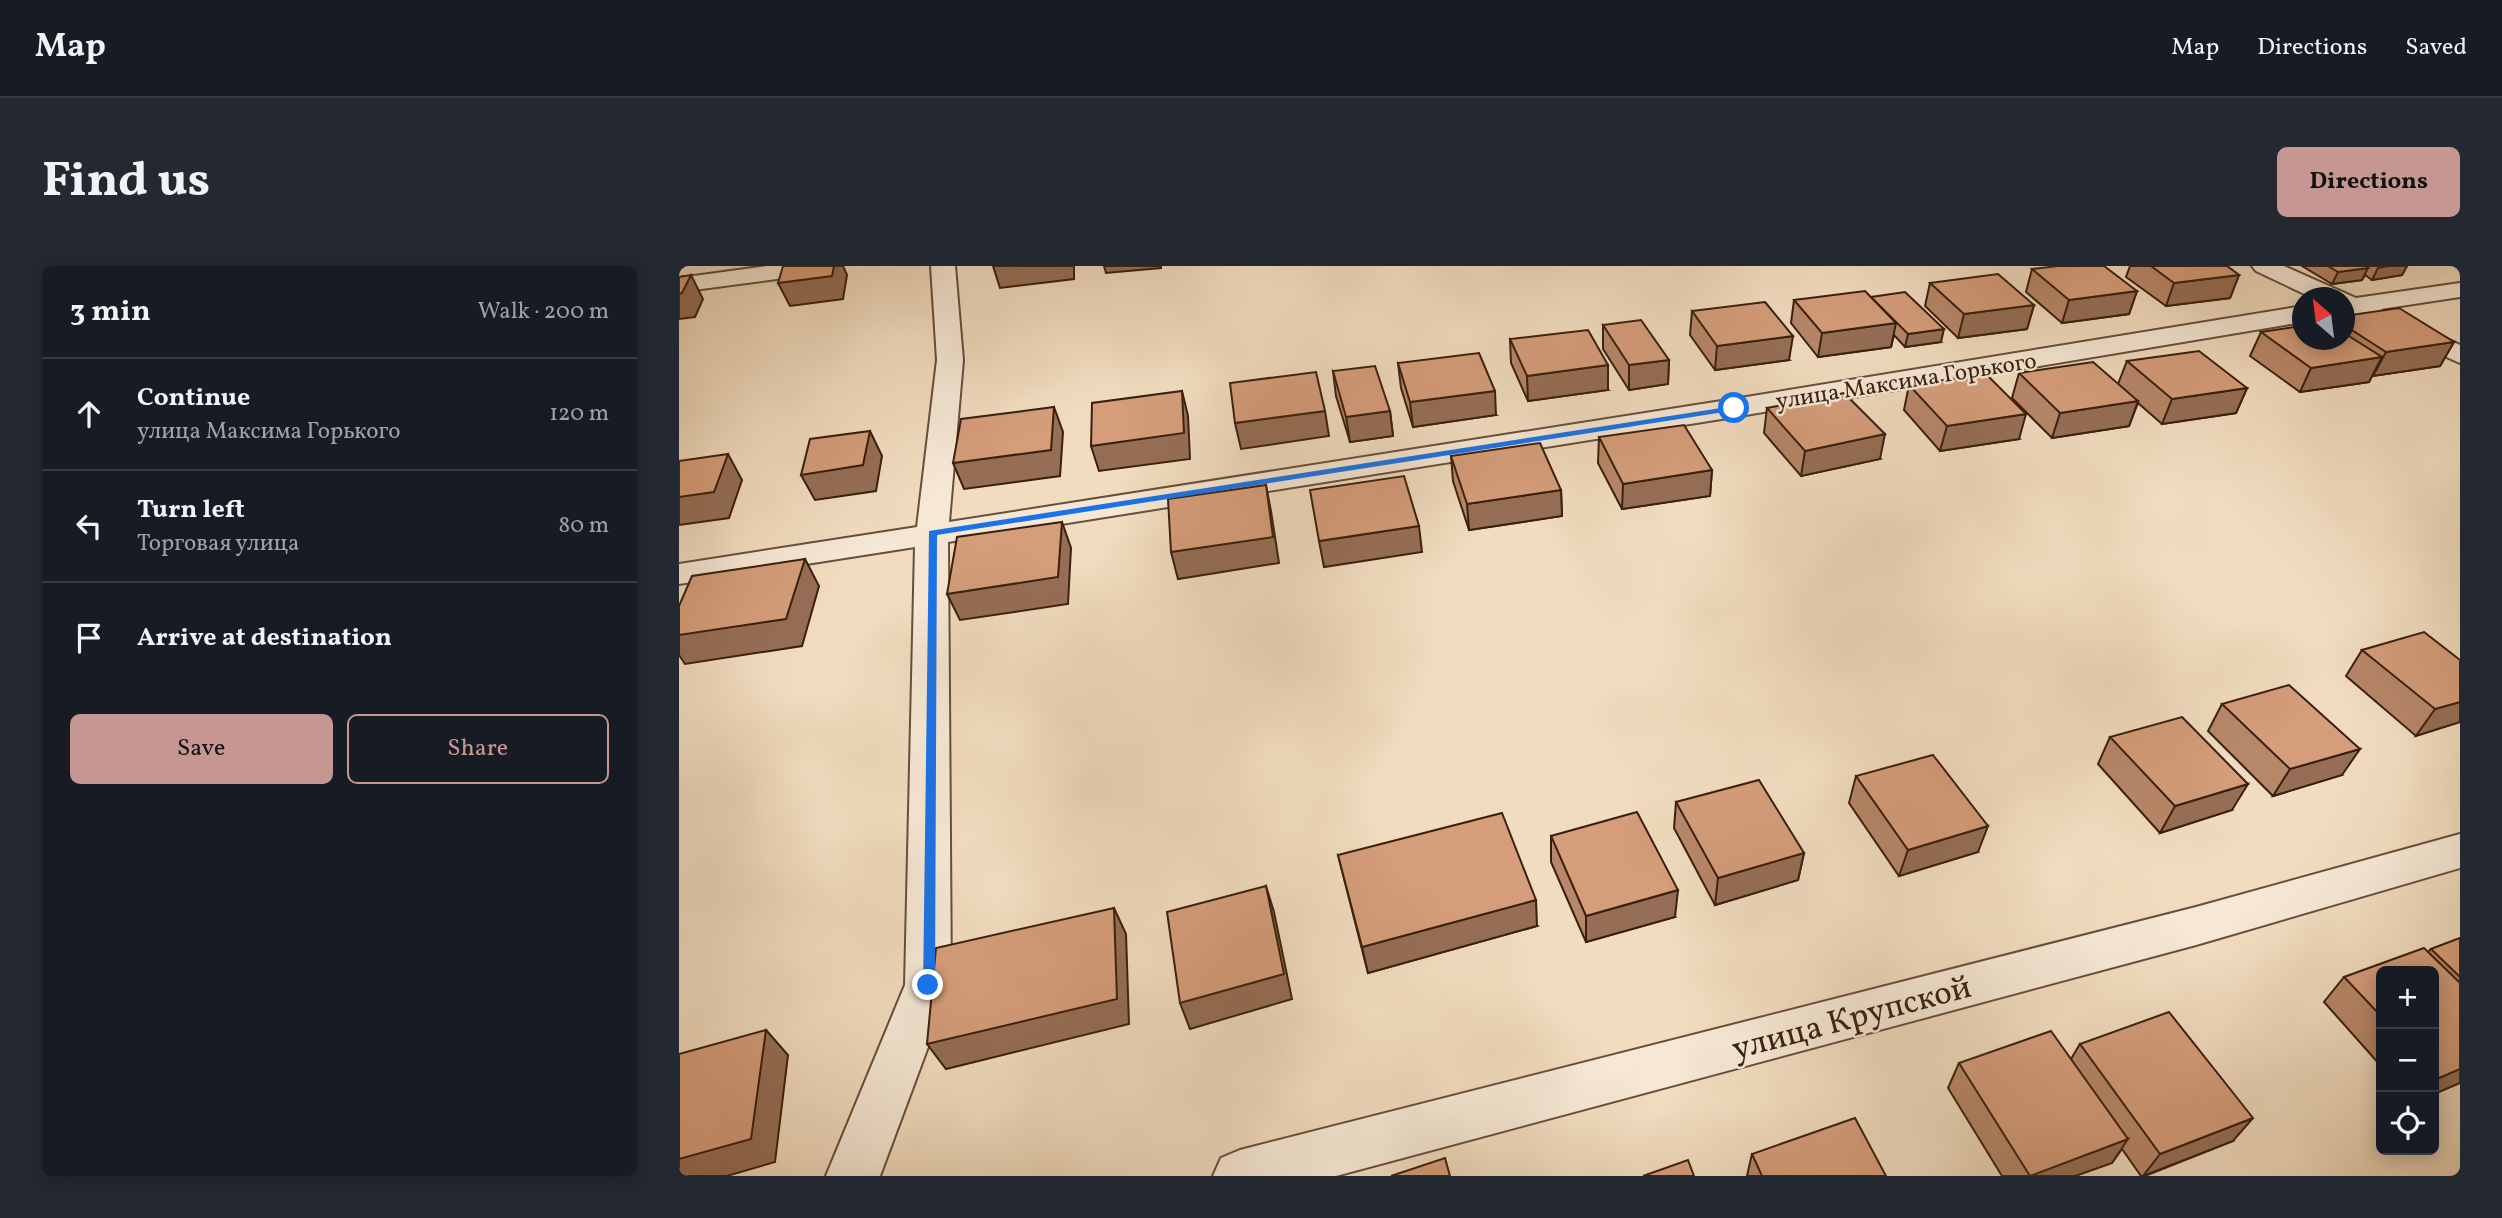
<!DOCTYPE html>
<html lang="en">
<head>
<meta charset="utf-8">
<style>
	body { margin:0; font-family:Vollkorn,serif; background:#242831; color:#f1f3f6 }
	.controls { position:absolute; right:21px; bottom:21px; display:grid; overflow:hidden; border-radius:10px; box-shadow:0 4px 18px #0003 }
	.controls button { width:63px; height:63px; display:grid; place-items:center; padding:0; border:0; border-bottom:2px solid #363941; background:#171b24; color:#f1f3f6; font:35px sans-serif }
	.compass { position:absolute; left:1613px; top:21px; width:63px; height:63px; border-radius:50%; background:#171b24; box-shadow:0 4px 18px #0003; rotate:332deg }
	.stop { position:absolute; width:21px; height:21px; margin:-16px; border:5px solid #1a73e8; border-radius:50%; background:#fff }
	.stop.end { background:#1a73e8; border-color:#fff; box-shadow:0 2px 7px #0008 }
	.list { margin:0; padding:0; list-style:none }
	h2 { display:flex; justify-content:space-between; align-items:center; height:91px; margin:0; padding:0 28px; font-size:30px }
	h2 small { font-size:23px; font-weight:400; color:#9ea1a6 }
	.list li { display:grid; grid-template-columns:46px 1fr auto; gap:21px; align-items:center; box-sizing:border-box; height:112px; padding:0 28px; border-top:2px solid #363941 }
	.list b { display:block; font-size:26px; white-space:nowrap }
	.list p { margin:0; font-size:23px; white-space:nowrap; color:#9ea1a6 }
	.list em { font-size:23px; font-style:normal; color:#9ea1a6 }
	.actions { display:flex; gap:14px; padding:21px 28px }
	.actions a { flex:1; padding:16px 0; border:2px solid #c59692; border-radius:10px; text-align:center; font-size:24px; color:#c59692 }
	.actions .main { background:#c59692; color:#111 }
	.icon { flex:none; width:38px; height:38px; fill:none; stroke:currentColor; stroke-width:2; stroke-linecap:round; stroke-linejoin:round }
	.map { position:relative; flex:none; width:1781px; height:910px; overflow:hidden; border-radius:10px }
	header { display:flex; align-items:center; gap:42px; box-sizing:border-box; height:98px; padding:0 35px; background:#171b24; border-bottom:2px solid #363941 }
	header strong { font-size:33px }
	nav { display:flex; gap:38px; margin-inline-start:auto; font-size:24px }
	.intro { display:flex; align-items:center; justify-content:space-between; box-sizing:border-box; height:168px; padding:0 42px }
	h1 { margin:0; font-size:49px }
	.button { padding:18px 32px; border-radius:10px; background:#c59692; color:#111; font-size:24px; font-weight:700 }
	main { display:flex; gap:42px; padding:0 42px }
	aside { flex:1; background:#171b24; border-radius:10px; box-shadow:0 4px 18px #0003 }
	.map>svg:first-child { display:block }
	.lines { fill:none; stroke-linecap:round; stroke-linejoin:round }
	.street-casing { stroke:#684e3b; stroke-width:4 }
	.street { fill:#f6e8d5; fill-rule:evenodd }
	.wall { fill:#b78769; stroke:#3a1f0f; stroke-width:2 }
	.shaded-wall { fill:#956e55; stroke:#3a1f0f; stroke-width:2 }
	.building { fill:#d59d7a; stroke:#3a1f0f; stroke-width:2 }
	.route { fill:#1a73e8 }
	.labels { text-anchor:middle; stroke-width:5; stroke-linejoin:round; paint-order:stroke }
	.far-street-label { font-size:23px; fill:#3a1f0f; stroke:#f6e8d5 }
	.near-street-label { font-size:33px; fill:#3a1f0f; stroke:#f6e8d5 }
</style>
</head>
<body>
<header>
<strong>Map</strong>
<nav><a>Map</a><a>Directions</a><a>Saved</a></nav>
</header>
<div class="intro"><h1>Find us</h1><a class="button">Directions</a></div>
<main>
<aside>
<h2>3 min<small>Walk · 200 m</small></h2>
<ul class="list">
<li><svg class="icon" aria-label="ahead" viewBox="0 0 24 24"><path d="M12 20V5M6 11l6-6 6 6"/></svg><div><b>Continue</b><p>улица Максима Горького</p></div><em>120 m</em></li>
<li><svg class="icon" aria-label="left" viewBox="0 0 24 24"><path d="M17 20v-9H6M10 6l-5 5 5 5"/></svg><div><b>Turn left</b><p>Торговая улица</p></div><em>80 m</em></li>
<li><svg class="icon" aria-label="arrive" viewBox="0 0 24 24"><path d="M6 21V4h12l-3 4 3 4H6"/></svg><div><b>Arrive at destination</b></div></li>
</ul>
<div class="actions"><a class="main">Save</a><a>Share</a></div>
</aside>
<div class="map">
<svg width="1781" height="910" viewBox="0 0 1781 910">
	<rect width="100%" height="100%" fill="#f1dcbf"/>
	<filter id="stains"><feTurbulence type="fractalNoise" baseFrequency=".00286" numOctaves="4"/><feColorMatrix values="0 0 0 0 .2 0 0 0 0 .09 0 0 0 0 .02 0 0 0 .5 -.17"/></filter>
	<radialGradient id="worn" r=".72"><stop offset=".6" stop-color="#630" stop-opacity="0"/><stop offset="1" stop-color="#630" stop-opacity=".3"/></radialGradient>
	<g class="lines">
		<defs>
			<g id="street">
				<polygon points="88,0 154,0 150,5 142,7 0,26 0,12"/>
				<polygon points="252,0 276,0 284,94 270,256 1055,133 1624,40 1624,56 1055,151 269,276 272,719 201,910 147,910 226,719 236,281 0,318 0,298 238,261 258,94"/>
				<polygon points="1573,0 1605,0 1677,32 1781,17 1781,31 1702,43 1781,79 1781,97 1666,46 1666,32 1634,32 1577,5"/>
				<polygon points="1781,568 1781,602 1517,679 657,910 534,910 542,892 561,884 1517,641"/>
			</g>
		</defs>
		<use href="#street" class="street-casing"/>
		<use href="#street" class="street"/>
	</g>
	<g class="wall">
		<polygon points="1451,0 1548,0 1560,9 1551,32 1487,40 1447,11"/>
		<polygon points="1623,0 1728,0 1723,9 1693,14 1686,9 1683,14 1653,18"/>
		<polygon points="1353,3 1458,25 1450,48 1383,57 1347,26"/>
		<polygon points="1251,17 1355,39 1348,63 1279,72 1246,40"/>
		<polygon points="1192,31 1262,76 1226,81 1215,69 1212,81 1139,91 1112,57 1115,34"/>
		<polygon points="1013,45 1110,94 1036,104 1011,69"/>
		<polygon points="1665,50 1775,76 1761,100 1693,110 1690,116 1621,126 1571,90 1582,66 1665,74"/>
		<polygon points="924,59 990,94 989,118 950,124 924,83"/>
		<polygon points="831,73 929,124 849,135 832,97"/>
		<polygon points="1448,95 1568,122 1557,147 1483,158 1459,137 1450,160 1373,172 1333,132 1340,107 1439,118"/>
		<polygon points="719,97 817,149 734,161 722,122"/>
		<polygon points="654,105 711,145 714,170 671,176 657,130"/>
		<polygon points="1230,119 1340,173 1261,185 1225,144"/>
		<polygon points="1088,142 1201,193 1122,210 1085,167"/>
		<polygon points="920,171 1033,204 1031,230 943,243 919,197"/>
		<polygon points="772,190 882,224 883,250 790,264 774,215"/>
		<polygon points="1683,384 1781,456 1737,470 1667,410"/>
		<polygon points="1543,438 1663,509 1594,530 1529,465"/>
		<polygon points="1431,471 1553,544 1481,567 1419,498"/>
		<polygon points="1177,510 1299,586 1220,610 1170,537"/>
		<polygon points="997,536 1125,587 1119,614 1036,639 995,562"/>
		<polygon points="872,570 996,651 907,676 872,596"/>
		<polygon points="659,589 858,660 689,707"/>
		<polygon points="1781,672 1781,817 1755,828 1755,705 1702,705 1702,800 1645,736 1665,711 1749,686 1752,683"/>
		<polygon points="1401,778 1554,875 1466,910 1462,910 1443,883 1433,897 1396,910 1323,910 1269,822 1280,797 1392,793"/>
		<polygon points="1073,888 1207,910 1068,910"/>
	</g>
	<g class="shaded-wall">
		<polygon points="155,0 164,0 168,9 164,33 111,40 99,17"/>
		<polygon points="314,0 395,0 395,13 321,22"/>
		<polygon points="425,0 482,0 482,2 427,7"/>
		<polygon points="1710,0 1728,0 1723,9 1693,14 1699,2"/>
		<polygon points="1689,2 1683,14 1653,18 1659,6"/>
		<polygon points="12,9 24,33 16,51 0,53 0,28"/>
		<polygon points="1560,9 1551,32 1487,40 1495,17"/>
		<polygon points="1458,25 1450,48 1383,57 1390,34"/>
		<polygon points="1355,39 1348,63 1279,72 1285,48"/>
		<polygon points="1217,57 1212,81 1139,91 1143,67"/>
		<polygon points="1265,63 1262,76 1226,81 1229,68"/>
		<polygon points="1114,70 1110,94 1036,104 1038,80"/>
		<polygon points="1775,76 1761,100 1694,110 1707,86"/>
		<polygon points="1703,91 1690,116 1621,126 1632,102"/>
		<polygon points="990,94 989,118 950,124 950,99"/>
		<polygon points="929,99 929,124 849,135 848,110"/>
		<polygon points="1568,122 1557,147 1483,158 1493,133"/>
		<polygon points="503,125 509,150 511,193 420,205 412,180"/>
		<polygon points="816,125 817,149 734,161 731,136"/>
		<polygon points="1459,135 1450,160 1373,172 1381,147"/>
		<polygon points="375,141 384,166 381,210 285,223 274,197"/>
		<polygon points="646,145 650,170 562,183 556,157"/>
		<polygon points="711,145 714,170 671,176 667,151"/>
		<polygon points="1347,148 1340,173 1261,185 1268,160"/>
		<polygon points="191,165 203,190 197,225 136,234 122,209"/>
		<polygon points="1206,168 1201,193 1122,210 1126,185"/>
		<polygon points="49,188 63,214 50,252 0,259 0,231"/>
		<polygon points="1033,204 1031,230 943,243 944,218"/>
		<polygon points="587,219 592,245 600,297 499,313 492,286"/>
		<polygon points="882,224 883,250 790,264 788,238"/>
		<polygon points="383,256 392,282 389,338 281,354 268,328"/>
		<polygon points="740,260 743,286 645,301 640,275"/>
		<polygon points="126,293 140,320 123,380 6,398 0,389 0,369"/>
		<polygon points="1781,436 1781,456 1737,470 1756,443"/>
		<polygon points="1681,483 1663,509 1594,530 1611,503"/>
		<polygon points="1569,518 1553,544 1481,567 1496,540"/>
		<polygon points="1309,560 1299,586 1220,610 1229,584"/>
		<polygon points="1125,587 1119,614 1036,639 1039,612"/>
		<polygon points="587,620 595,646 613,733 511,763 501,737"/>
		<polygon points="999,624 996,651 907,676 907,650"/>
		<polygon points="857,634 858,660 689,707 683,681"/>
		<polygon points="435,642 447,668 450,758 267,803 248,778"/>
		<polygon points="87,764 109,789 96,896 48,910 0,910 0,893"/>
		<polygon points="1781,803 1781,817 1755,828 1755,817 1760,812"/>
		<polygon points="1574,852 1554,875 1464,910 1481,888"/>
		<polygon points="1449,873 1433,897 1396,910 1350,910"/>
	</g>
	<g class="building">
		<polygon points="104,0 155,0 153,10 99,17"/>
		<polygon points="1379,0 1425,0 1458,25 1390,34 1353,3"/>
		<polygon points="1472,0 1548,0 1560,9 1495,17"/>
		<polygon points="1649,0 1687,0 1689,2 1659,6"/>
		<polygon points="1319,8 1355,39 1285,48 1251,17"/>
		<polygon points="12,9 3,27 0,28 0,11"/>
		<polygon points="1186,25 1217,57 1143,67 1115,34"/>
		<polygon points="1226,26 1265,63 1229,68 1192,31"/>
		<polygon points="1086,36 1114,70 1038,80 1013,45"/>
		<polygon points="1720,42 1775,76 1707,86 1665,59 1665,50"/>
		<polygon points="962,54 990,94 950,99 924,59"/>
		<polygon points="1623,60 1623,74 1665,74 1665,67 1703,91 1632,102 1582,66"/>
		<polygon points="909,64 929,99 848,110 831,73"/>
		<polygon points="1520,85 1568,122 1493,133 1448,95"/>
		<polygon points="800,87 816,125 731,136 719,97"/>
		<polygon points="1414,96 1459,135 1381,147 1340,107"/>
		<polygon points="696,100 711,145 667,151 654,105"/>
		<polygon points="637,106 646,145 556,157 551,117"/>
		<polygon points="1307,108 1347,148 1268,160 1230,119"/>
		<polygon points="503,125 505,167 412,180 413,137"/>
		<polygon points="1165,127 1206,168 1126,185 1088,142"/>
		<polygon points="375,141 372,184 274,197 282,153"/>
		<polygon points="1005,159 1033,204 944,218 920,171"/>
		<polygon points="191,165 184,199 122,209 131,173"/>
		<polygon points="861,177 882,224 788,238 772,190"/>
		<polygon points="49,188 35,226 0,231 0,195"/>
		<polygon points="725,210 740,260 640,275 631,224"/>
		<polygon points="587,219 594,271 492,286 489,233"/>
		<polygon points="383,256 379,311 268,328 278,271"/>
		<polygon points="126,293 107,353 0,369 0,340 13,310"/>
		<polygon points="1745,366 1781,394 1781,436 1756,443 1683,384"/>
		<polygon points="1610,419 1681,483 1611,503 1543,438"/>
		<polygon points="1503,451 1569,518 1496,540 1431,471"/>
		<polygon points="1254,489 1309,560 1229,584 1177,510"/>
		<polygon points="1080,514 1125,587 1039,612 997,536"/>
		<polygon points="958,546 999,624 907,650 872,570"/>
		<polygon points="823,547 857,634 683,681 659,589"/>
		<polygon points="587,620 605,708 501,737 488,646"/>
		<polygon points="435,642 438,733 248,778 257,682"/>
		<polygon points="1781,672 1781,711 1752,683"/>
		<polygon points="1745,682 1781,717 1781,803 1760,812 1755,806 1755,705 1702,705 1702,750 1665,711"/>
		<polygon points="1490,746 1574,852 1481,888 1401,778"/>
		<polygon points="87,764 72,873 0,893 0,788"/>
		<polygon points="1372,765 1449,873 1351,910 1280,797"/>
		<polygon points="1176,852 1207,910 1083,910 1073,888"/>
		<polygon points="766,892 771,910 712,910"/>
		<polygon points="1009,894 1015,910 964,910"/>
	</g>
	<polygon class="route" points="1055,140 1058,144 258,269 256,719 249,725 244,724 250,265"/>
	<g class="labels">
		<g class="far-street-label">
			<text transform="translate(1227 114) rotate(-9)" y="8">улица Максима Горького</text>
		</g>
		<g class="near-street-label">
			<text transform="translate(1172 750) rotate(-15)" y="12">улица Крупской</text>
		</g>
	</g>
	<rect width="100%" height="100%" filter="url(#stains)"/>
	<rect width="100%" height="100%" fill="url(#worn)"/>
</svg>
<div class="controls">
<button>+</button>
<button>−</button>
<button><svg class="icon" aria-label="locate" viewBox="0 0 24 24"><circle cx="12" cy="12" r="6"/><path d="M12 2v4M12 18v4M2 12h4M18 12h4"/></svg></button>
</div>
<svg class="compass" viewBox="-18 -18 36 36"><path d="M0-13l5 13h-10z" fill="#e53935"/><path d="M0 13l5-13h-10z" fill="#9ea1a6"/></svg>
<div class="stop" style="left:1055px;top:142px"></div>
<div class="stop end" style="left:249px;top:719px"></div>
</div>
</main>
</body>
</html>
